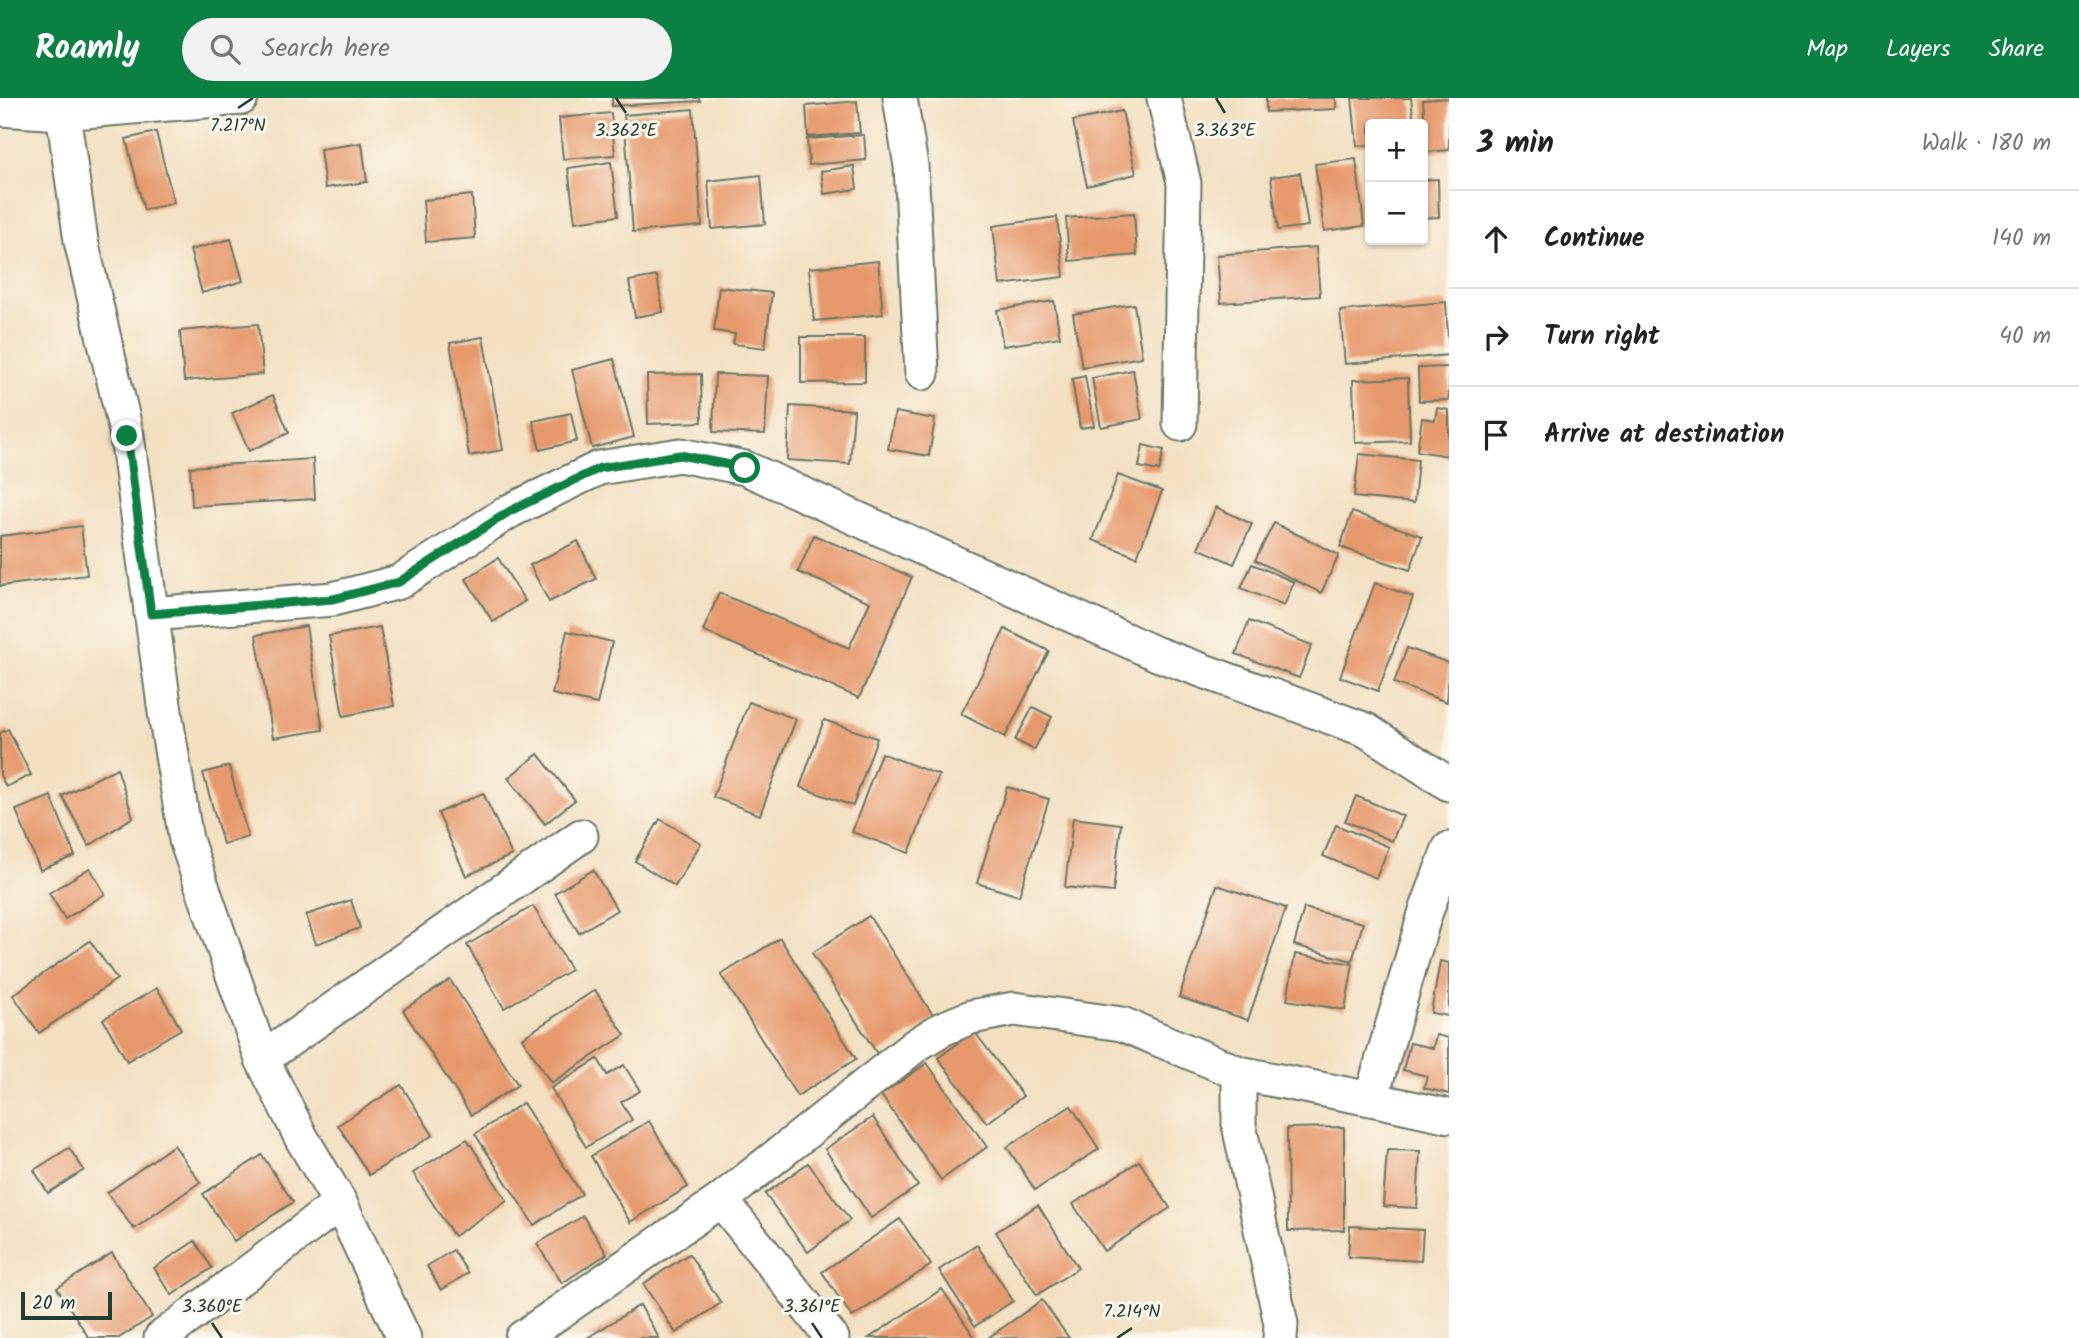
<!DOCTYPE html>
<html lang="en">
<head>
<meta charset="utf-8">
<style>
	body { margin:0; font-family:Kalam,sans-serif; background:#f2f2f2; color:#222 }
	.controls { position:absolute; right:21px; top:21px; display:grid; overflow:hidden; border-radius:7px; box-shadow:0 2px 5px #0004 }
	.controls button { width:63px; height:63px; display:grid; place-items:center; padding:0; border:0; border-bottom:2px solid #e0e0e0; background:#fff; color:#222; font:35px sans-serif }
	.scale { position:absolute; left:21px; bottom:18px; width:91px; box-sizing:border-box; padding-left:7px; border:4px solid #1f3d34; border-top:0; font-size:19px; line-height:24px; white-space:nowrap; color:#1f3d34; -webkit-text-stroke:5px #fbf7ec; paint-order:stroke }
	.stop { position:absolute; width:21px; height:21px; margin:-16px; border:5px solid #0b8043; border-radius:50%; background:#fff }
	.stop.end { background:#0b8043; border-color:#fff; box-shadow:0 2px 7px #0008 }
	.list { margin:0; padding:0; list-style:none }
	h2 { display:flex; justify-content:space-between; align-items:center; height:91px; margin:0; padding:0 28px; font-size:30px }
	h2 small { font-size:23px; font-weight:400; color:#767676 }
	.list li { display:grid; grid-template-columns:46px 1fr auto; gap:21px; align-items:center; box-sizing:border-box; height:98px; padding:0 28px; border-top:2px solid #e0e0e0 }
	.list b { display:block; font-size:26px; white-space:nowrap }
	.list em { font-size:23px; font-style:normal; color:#767676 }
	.icon { flex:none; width:38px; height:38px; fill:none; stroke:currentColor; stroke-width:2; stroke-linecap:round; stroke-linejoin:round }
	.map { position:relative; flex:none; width:1449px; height:1240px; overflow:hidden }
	header { display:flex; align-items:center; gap:42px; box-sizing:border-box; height:98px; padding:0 35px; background:#0b8043; color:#fff }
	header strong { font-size:33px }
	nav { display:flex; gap:38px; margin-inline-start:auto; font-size:24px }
	.search { width:490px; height:63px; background:#f2f2f2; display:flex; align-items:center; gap:18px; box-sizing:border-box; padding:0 24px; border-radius:38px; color:#767676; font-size:26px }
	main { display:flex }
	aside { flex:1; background:#fff }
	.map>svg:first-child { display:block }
	.building { fill:#e6996c }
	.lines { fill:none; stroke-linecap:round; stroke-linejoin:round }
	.minor-casing { stroke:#697665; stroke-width:37 }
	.minor { stroke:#fff; stroke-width:33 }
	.route { stroke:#0b8043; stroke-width:9 }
	.ticks { fill:none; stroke:#1f3d34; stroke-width:2.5 }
	.ticks-label { font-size:18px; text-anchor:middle; fill:#1f3d34; stroke:#fbf7ec; stroke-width:6; stroke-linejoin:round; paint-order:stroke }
</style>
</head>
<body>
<header>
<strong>Roamly</strong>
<div class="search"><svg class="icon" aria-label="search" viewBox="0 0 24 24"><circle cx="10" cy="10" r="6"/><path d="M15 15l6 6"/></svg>Search here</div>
<nav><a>Map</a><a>Layers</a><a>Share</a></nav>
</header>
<main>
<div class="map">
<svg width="1449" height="1240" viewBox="0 0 1449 1240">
	<rect width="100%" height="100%" fill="#fbf7ec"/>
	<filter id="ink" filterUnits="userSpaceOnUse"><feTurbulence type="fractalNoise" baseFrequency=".0143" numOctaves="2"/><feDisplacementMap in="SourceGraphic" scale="14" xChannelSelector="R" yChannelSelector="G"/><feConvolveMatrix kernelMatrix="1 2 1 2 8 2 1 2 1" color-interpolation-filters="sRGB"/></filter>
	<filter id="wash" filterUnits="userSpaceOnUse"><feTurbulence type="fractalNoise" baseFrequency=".00686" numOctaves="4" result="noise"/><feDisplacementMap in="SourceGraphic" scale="28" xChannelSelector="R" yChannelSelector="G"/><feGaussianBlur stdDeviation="1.57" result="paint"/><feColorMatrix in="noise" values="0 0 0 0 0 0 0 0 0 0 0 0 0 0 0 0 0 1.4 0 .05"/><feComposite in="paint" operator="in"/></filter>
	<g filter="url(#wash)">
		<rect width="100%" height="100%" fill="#f2e0c1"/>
		<g id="blocks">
			<g class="building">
				<polygon points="612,0 699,0 700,3 612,8"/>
				<polygon points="1266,0 1336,0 1336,11 1266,14"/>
				<polygon points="1352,0 1411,0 1414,26 1370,26 1370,47 1357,48"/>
				<polygon points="1449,0 1449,52 1427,54 1423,2"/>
				<polygon points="857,3 860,35 808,39 806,8"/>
				<polygon points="693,11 702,128 633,134 624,17"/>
				<polygon points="1122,13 1136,76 1087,88 1073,23"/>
				<polygon points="611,15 615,57 563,61 559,20"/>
				<polygon points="156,34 174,105 144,112 126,41"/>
				<polygon points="864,37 866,62 809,67 807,41"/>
				<polygon points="362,45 367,84 325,90 320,51"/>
				<polygon points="1356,61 1364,128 1324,133 1315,66"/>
				<polygon points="611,64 618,118 575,124 568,70"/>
				<polygon points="854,68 857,91 824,96 821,73"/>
				<polygon points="1300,75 1308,128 1278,132 1271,79"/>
				<polygon points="761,77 765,126 712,131 708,83"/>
				<polygon points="1438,81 1439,119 1423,120 1423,82"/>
				<polygon points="472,97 475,140 426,144 423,102"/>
				<polygon points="1134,115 1137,157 1069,163 1066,120"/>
				<polygon points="1057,119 1064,179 1000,187 993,128"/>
				<polygon points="231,141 243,183 202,195 190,152"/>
				<polygon points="1316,149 1320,198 1221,205 1217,157"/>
				<polygon points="878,163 883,216 814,223 809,170"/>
				<polygon points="657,178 663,214 635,219 629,183"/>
				<polygon points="719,189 772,195 765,250 733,246 735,236 714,233"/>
				<polygon points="1054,203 1060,239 1003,248 997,212"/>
				<polygon points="1446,204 1449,257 1345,266 1340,213"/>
				<polygon points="1134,206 1142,259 1082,269 1073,216"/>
				<polygon points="258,226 263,276 184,283 180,233"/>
				<polygon points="483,239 503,352 469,358 450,245"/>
				<polygon points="801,239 865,239 865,284 801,285"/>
				<polygon points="614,261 634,339 592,350 572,272"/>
				<polygon points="1449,269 1449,302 1419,303 1418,270"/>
				<polygon points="1133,272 1142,321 1101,329 1092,280"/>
				<polygon points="701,276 702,324 648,326 647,277"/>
				<polygon points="715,276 768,278 765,336 713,334"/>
				<polygon points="1085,278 1094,328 1080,330 1072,281"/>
				<polygon points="1408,280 1410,343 1355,345 1353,282"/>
				<polygon points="273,297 289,335 249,353 232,315"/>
				<polygon points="790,308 854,312 850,366 787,362"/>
				<polygon points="1437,310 1449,312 1449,358 1417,353 1422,320 1435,322"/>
				<polygon points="895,314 935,321 929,358 888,351"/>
				<polygon points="571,315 577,343 540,352 533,323"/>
				<polygon points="1143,347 1164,352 1159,373 1139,369"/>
				<polygon points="1359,356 1418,362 1414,405 1354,399"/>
				<polygon points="313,361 315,401 192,408 190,369"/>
				<polygon points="1118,377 1162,393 1137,459 1093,442"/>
				<polygon points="1216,409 1252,426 1234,466 1198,450"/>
				<polygon points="1352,414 1422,438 1410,472 1340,449"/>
				<polygon points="1274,425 1339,457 1321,495 1255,462"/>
				<polygon points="81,428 87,477 0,488 0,438"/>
				<polygon points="814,437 912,479 859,600 703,533 719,495 849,550 870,504 798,474"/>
				<polygon points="578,443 596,481 549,504 530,467"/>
				<polygon points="498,460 525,503 493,524 466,481"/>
				<polygon points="1252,466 1294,484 1284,508 1241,490"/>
				<polygon points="1375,485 1413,499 1378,593 1340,579"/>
				<polygon points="1249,523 1312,547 1299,580 1236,556"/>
				<polygon points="306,528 323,632 273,640 256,537"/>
				<polygon points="380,529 394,608 343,618 329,538"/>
				<polygon points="1005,531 1049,553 1005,639 961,616"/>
				<polygon points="567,533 612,544 597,606 552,596"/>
				<polygon points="1407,550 1449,565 1447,604 1394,585"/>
				<polygon points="749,604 796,621 760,717 713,699"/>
				<polygon points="1033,609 1052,619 1034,652 1015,642"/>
				<polygon points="824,622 877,640 853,708 800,689"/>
				<polygon points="8,631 31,677 6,689 0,677 0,635"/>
				<polygon points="881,655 939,677 909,755 852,734"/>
				<polygon points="538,656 575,702 545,726 508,680"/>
				<polygon points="229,668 248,739 223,746 203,675"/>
				<polygon points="117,670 133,719 89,748 62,698"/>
				<polygon points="1007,689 1049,701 1019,798 977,785"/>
				<polygon points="483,695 512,757 466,778 438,715"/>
				<polygon points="51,698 75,758 40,772 16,712"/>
				<polygon points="1356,698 1403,718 1392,743 1345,723"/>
				<polygon points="1073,720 1121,726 1113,794 1065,789"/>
				<polygon points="660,721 701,745 675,788 635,763"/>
				<polygon points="1336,727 1389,749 1376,780 1323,758"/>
				<polygon points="90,770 105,796 65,821 49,795"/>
				<polygon points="593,772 617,812 579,835 555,795"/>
				<polygon points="1217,787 1286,810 1248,922 1179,899"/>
				<polygon points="351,802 360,830 316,846 306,817"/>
				<polygon points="533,808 571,872 504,910 467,847"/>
				<polygon points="1304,810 1363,825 1352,863 1294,847"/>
				<polygon points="869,818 935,920 878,957 812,855"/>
				<polygon points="780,840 856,961 797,998 721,877"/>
				<polygon points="90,843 117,881 39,935 13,897"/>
				<polygon points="1295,856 1353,866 1345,912 1287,902"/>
				<polygon points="1440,863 1449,865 1449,918 1431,915"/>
				<polygon points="450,882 518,987 471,1017 403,912"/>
				<polygon points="157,890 181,931 127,963 103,921"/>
				<polygon points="595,892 625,937 551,985 522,940"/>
				<polygon points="974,933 1023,998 987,1025 938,960"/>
				<polygon points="1436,937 1449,940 1449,996 1424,990 1427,978 1403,972 1410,945 1433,950"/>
				<polygon points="598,961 607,977 624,967 640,993 621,1004 632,1022 586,1049 551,990"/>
				<polygon points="927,965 987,1049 941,1082 881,997"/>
				<polygon points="401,987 433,1037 369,1077 338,1027"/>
				<polygon points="523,1005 582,1096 534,1127 475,1036"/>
				<polygon points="1071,1008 1099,1051 1035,1092 1007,1049"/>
				<polygon points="873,1019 918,1088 871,1120 825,1051"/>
				<polygon points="649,1023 688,1089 630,1124 591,1058"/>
				<polygon points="1344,1029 1344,1132 1288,1133 1287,1030"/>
				<polygon points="467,1041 507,1103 454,1138 413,1075"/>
				<polygon points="174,1047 200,1084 134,1131 107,1095"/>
				<polygon points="69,1050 84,1072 48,1095 34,1072"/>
				<polygon points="1387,1052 1420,1053 1417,1110 1383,1108"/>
				<polygon points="262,1057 293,1104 234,1143 203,1096"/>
				<polygon points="1139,1063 1170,1110 1104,1153 1073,1106"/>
				<polygon points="808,1065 850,1122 808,1154 765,1096"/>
				<polygon points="1038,1107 1078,1170 1037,1197 996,1134"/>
				<polygon points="583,1118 607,1156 562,1185 537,1146"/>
				<polygon points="900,1121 931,1167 852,1219 822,1174"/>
				<polygon points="1350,1128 1423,1132 1421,1163 1348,1159"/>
				<polygon points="195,1143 212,1170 172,1197 154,1170"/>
				<polygon points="977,1147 1013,1203 975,1228 939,1172"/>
				<polygon points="453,1152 468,1175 441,1192 427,1168"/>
				<polygon points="112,1155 152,1219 119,1240 89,1240 57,1190"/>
				<polygon points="689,1156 721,1205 676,1235 643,1186"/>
				<polygon points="942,1191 975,1240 869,1240"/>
				<polygon points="1042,1202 1069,1240 988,1240"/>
				<polygon points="640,1207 659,1240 587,1240"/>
			</g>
		</g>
	</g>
	<g filter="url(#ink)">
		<use href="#blocks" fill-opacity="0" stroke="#697665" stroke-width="2"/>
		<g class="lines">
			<defs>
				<g id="minor">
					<polyline points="61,0 81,143 127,338 166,621 186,742 262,961 301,1039 340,1105 404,1240"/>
					<polyline points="900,0 911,68 922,275"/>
					<polyline points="1164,0 1184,85 1180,326"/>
					<polyline points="0,11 61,15 241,0"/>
					<polyline points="151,516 333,501 399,484 510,413 599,370 680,357 745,370 1157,556 1366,632 1449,686"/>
					<polyline points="1449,751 1425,816 1371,1001 1449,1018"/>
					<polyline points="262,961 581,738"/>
					<polyline points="1239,975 1239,1027 1281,1226 1280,1240"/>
					<polyline points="721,1102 832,1240"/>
					<polyline points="161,1240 340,1105"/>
					<polyline points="522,1240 721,1102 916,947 942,931 971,919 1014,911 1122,926 1239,975 1371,1001"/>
				</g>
			</defs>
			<use href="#minor" class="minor-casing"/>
			<use href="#minor" class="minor"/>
		</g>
	</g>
	<g class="lines" filter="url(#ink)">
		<polyline class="route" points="127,338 151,516 333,501 399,484 510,413 600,370 680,357 745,370"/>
	</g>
	<path class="ticks" d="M616,0L626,15M1216,0L1225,15M238,10L253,0M212,1225L222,1240M812,1225L822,1240M1117,1240L1132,1230"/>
	<g class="ticks-label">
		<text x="238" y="33">7.217°N</text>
		<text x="626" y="38">3.362°E</text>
		<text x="1225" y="38">3.363°E</text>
		<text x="212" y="1214">3.360°E</text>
		<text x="812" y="1214">3.361°E</text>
		<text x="1132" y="1219">7.214°N</text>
	</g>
</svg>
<div class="controls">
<button>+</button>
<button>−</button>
</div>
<div class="scale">20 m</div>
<div class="stop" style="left:745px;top:370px"></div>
<div class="stop end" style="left:127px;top:338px"></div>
</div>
<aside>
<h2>3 min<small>Walk · 180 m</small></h2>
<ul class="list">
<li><svg class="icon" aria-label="ahead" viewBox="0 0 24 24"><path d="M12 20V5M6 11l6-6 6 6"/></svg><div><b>Continue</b></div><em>140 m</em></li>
<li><svg class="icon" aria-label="right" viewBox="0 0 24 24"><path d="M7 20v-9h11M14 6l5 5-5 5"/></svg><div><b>Turn right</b></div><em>40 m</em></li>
<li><svg class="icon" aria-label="arrive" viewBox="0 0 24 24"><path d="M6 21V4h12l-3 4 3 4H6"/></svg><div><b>Arrive at destination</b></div></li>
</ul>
</aside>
</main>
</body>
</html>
